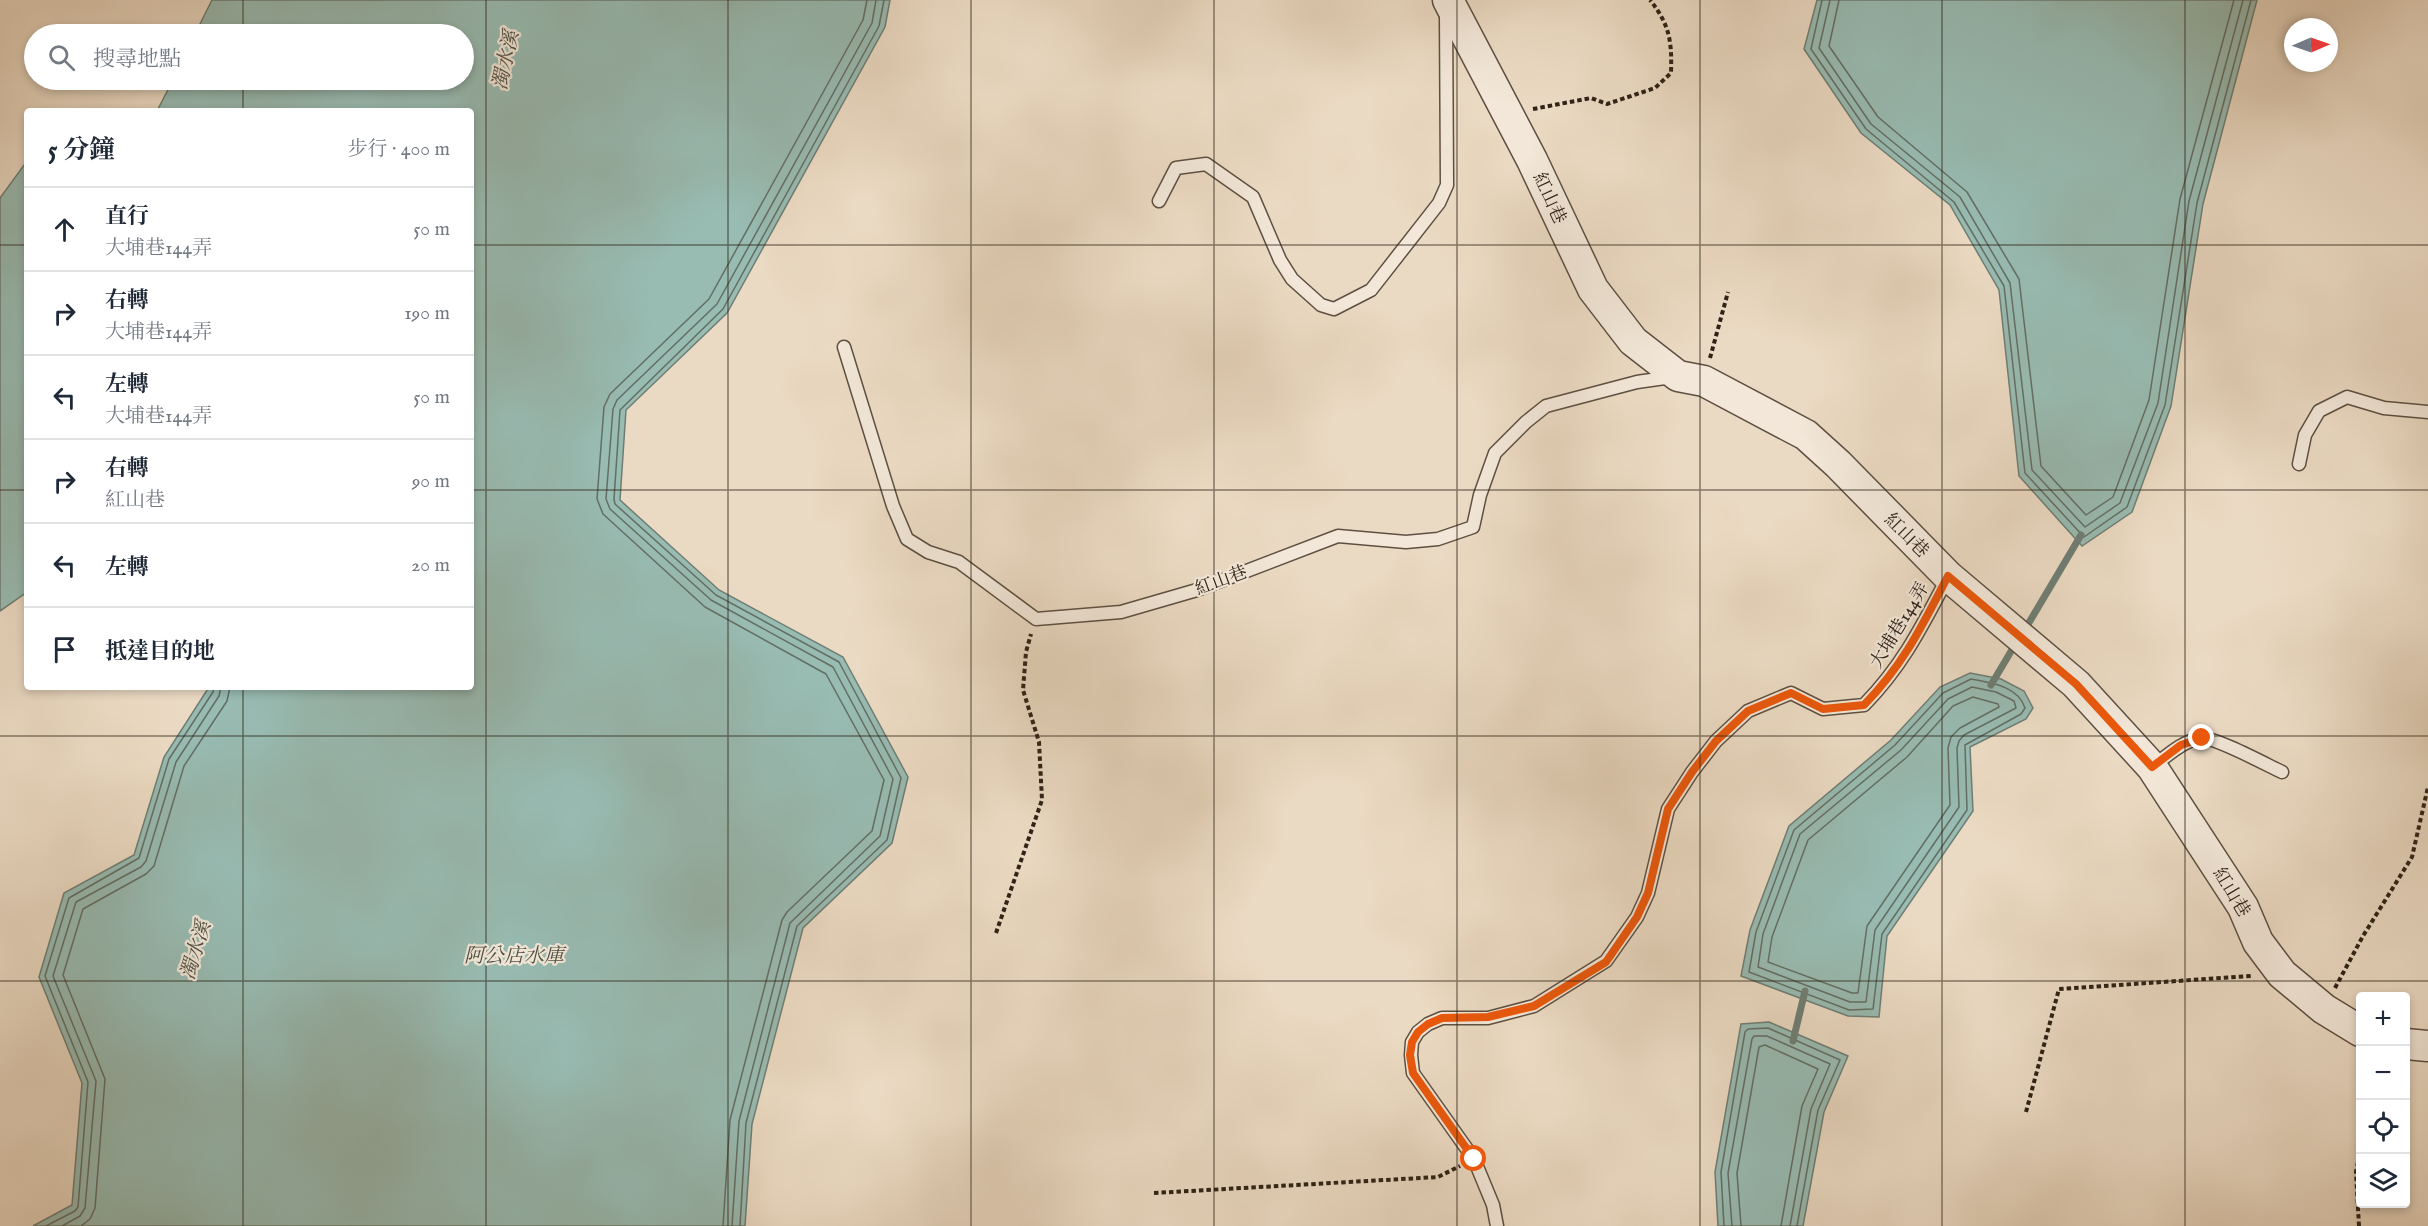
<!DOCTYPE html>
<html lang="zh-TW">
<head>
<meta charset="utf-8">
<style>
	body { margin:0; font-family:"IM FELL English","Noto Serif TC",serif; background:#f6f6f7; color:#1f2937 }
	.controls { position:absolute; right:18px; bottom:18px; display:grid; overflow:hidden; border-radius:6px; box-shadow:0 3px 9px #0003 }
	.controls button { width:54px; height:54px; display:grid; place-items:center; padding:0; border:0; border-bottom:2px solid #e0e1e3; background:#fff; color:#1f2937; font:30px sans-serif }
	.compass { position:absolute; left:2284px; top:18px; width:54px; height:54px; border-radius:50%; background:#fff; box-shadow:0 3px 9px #0003; rotate:88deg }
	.stop { position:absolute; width:18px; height:18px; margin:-14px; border:4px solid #ea580c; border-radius:50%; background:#fff }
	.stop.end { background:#ea580c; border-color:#fff; box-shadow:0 2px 6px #0008 }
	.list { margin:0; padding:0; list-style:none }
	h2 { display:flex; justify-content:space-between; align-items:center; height:78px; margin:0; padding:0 24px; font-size:26px }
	h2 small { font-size:20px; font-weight:400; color:#747a83 }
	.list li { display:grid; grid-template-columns:39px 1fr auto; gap:18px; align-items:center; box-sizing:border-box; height:84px; padding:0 24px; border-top:2px solid #e0e1e3 }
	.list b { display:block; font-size:22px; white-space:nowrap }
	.list p { margin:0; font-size:20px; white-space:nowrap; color:#747a83 }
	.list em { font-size:20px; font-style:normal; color:#747a83 }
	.icon { flex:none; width:33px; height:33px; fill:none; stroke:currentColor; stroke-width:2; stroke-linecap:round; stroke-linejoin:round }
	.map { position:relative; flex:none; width:2428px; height:1226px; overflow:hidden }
	.search { position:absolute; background:#fff; box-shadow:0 3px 9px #0003; left:24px; top:24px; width:450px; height:66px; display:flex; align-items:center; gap:15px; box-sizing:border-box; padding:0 21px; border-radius:33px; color:#747a83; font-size:22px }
	.panel { position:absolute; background:#fff; box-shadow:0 3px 9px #0003; left:24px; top:108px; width:450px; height:582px; border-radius:6px }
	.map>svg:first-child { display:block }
	.water { fill:#98bbb2; stroke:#6e7e74; stroke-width:1.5 }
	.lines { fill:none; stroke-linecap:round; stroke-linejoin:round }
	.shore { stroke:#636e64; stroke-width:1.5 }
	.stream { stroke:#6e7e74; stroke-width:7 }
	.service-casing { stroke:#5d5042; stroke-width:15 }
	.tertiary-casing { stroke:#5d5042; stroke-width:33 }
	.path { stroke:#2e2217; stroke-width:4; stroke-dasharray:4.5 3; stroke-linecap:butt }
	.service { stroke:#f2e7d8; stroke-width:12 }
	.tertiary { stroke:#f2e7d8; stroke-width:30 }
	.route { stroke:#ea580c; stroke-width:8 }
	.grid { fill:none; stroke:#2e2217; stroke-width:1.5; stroke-opacity:0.55 }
	.labels { text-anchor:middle; stroke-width:4.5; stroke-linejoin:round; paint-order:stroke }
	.street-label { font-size:18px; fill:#2e2217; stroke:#f2e7d8 }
	.water-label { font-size:20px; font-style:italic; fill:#4e5046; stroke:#f2e7d8 }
</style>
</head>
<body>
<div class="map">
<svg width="2428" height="1226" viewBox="0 0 2428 1226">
	<rect width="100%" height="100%" fill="#ebdac3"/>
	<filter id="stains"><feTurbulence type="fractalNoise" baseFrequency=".00333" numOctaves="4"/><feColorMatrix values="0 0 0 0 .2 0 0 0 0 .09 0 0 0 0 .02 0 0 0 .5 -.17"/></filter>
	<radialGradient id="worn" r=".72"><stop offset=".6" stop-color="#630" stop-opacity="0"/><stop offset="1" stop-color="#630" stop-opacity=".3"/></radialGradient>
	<g class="water">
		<polygon points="212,0 890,0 885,27 727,313 626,410 620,500 719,590 843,657 908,777 892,843 803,928 752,1124 745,1226 33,1226 72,1205 82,1083 39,977 64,893 134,855 164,757 209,687 471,687 471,111 157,111 173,80 464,80 464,34 195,34"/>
		<polygon points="1817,0 2257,0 2203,204 2171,406 2132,512 2082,546 2019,476 1999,290 1950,205 1861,133 1804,49"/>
		<polygon points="27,161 27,592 0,611 0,198"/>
		<polygon points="1970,673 2001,679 2024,691 2033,708 2026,719 1970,747 1973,811 1887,936 1879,1017 1848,1016 1741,976 1750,930 1789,826 1891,740 1940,687"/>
		<polygon points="1769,1022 1848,1056 1824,1112 1803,1226 1718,1226 1715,1172 1741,1024"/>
	</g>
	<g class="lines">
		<g class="shore">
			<polyline points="1822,0 1811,49 1866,129 1954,202 2004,286 2025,473 2084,537 2127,507 2165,405 2197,203 2251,0"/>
			<polyline points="1830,0 1819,48 1871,124 1960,197 2010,283 2032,470 2085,527 2120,503 2158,403 2189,201 2243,0"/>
			<polyline points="1839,0 1829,46 1878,117 1967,192 2019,279 2041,466 2086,515 2113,497 2149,400 2180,199 2234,0"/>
			<path d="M1971,679C1991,683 2018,686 2025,708L2021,714L1965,745L1967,810L1882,934L1873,1009L1849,1010L1749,972L1756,932L1794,830L1895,745L1943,693Z"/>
			<polygon points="1972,687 1996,692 2014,701 2016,708 1964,735 1959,741 1957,748 1959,807 1875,930 1866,1002 1850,1002 1758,967 1763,934 1800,834 1901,750 1948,699"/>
			<polygon points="1973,697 1998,704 1999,707 1960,728 1951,737 1948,748 1950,805 1867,926 1858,993 1852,993 1768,962 1772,937 1808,840 1907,757 1953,706"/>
			<polyline points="46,1226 75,1211 78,1207 88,1082 45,976 69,898 139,858 169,759 213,692 214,687"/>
			<polyline points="62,1226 80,1216 85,1208 96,1081 53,976 76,902 141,867 146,861 176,762 219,696 221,687"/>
			<polyline points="81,1226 90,1219 95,1208 105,1079 63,975 83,909 146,874 154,866 184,766 227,701 230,687"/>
			<polyline points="723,1226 730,1120 782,920 787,912 872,831 884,780 826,674 705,607 603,514 597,499 604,407 610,394 709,299 863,20 867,0"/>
			<polyline points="732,1226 739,1121 790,923 880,836 893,779 833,667 711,600 610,509 606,499 613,409 617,400 717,304 872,23 876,0"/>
			<polyline points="740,1226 746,1123 797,926 887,840 901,778 839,662 716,595 615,504 614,499 620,410 723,309 879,26 884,0"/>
			<polyline points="1724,1226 1721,1172 1745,1032 1748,1029 1768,1028 1840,1060 1818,1110 1797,1226"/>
			<polyline points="1732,1226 1728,1173 1752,1039 1754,1036 1767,1036 1830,1064 1811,1109 1790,1226"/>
			<polyline points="1741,1226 1737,1173 1759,1047 1765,1045 1818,1069 1802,1106 1781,1226"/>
		</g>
		<g class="stream">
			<polyline points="2024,631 2081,535"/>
			<polyline points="1991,685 2016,643"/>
			<polyline points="1793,1041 1805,991"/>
		</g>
		<defs>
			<g id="service">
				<polyline points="1159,201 1176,168 1206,164 1253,197 1280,260 1292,279 1321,305 1334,309 1371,290 1439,203 1447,185 1446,13"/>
				<polyline points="844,347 893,506 907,539 928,552 959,562 1036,619 1121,612 1197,590 1338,536 1406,542 1438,539 1473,527 1480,495 1495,453 1526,422 1546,406 1637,382 1672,377"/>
				<polyline points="2299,464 2305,435 2319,411 2347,397 2384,408 2428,412"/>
				<path d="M2152,767C2167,756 2181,742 2200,738C2213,736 2267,765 2282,772"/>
				<path d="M1497,1226L1493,1205L1474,1159L1413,1073L1411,1055L1412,1042L1418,1032L1428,1024L1442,1018H1488L1534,1006L1606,961L1637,917L1648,893L1668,809L1692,772L1716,741L1748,711L1791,693L1823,709L1864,705C1903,665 1922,626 1948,577"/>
			</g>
			<g id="tertiary">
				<polyline points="1448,0 1532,160 1593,289 1633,341 1678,376 1704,381 1806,435 1838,464 1948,576 2076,684 2152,767 2243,907 2258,942 2282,974 2324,1009 2360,1031"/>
				<polyline points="2406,1044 2428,1046"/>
			</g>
		</defs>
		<use href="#service" class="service-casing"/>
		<use href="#tertiary" class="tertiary-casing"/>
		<g class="path">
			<path d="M1533,109L1591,98L1607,104L1655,88L1671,73C1672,42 1670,25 1650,0"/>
			<polyline points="1710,358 1728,292"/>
			<polyline points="996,933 1042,800 1039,742 1023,690 1026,652 1031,634"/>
			<polyline points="2335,988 2363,936 2412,857 2428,787"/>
			<polyline points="2026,1112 2059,989 2251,976"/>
			<polyline points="1154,1193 1438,1177 1460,1166"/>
			<polyline points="2359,1226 2356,1172 2360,1152"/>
		</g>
		<use href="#service" class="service"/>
		<use href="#tertiary" class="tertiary"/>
	</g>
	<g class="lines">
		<path class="route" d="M1474,1159L1413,1073L1410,1055L1412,1042L1418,1032L1428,1024L1442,1018L1488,1017L1534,1006L1606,962L1637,917L1648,893L1668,809L1692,772L1716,741L1748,711L1791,693L1823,709L1864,705C1904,664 1922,626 1948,576L2076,684L2152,767L2181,745L2202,738"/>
	</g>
	<path class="grid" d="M243,0V34M486,0V1226M728,0V1226M971,0V1226M1214,0V1226M1457,0V1226M1700,0V1226M1942,0V1226M2185,0V1226M243,80V111M0,245H27M471,245H2428M0,490H27M471,490H2428M243,687V1226M0,736H2428M0,981H2428"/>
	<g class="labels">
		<g class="street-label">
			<text transform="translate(1550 198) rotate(65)" y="6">紅山巷</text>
			<text transform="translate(1907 535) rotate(45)" y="6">紅山巷</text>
			<text transform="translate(1221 580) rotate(-20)" y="6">紅山巷</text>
			<text transform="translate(1899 625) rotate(-59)" y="6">大埔巷144弄</text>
			<text transform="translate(2232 892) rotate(59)" y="6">紅山巷</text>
		</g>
		<g class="water-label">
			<text transform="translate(505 60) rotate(-78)" y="7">濁水溪</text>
			<text transform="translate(195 950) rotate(-73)" y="7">濁水溪</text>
			<text x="514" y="962">阿公店水庫</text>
		</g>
	</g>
	<rect width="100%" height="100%" filter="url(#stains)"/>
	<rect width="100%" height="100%" fill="url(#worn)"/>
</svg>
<div class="controls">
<button>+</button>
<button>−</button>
<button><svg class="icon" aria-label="locate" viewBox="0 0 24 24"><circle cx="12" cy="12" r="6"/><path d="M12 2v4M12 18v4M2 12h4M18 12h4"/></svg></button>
<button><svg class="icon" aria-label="layers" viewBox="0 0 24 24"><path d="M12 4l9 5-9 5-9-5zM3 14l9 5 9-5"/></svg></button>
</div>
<svg class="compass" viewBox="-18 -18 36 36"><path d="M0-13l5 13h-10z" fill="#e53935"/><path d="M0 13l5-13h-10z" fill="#747a83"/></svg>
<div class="stop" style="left:1474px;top:1159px"></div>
<div class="stop end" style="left:2202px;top:738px"></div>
<div class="search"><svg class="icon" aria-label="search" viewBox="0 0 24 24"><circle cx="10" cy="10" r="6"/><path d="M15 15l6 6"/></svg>搜尋地點</div>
<section class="panel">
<h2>5 分鐘<small>步行 · 400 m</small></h2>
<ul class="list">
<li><svg class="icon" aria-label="ahead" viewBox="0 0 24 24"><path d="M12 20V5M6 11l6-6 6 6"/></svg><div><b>直行</b><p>大埔巷144弄</p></div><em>50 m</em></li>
<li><svg class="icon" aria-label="right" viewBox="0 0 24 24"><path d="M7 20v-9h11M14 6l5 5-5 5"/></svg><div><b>右轉</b><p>大埔巷144弄</p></div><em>190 m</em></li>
<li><svg class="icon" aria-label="left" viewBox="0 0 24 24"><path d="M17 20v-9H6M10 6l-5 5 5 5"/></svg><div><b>左轉</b><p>大埔巷144弄</p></div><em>50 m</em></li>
<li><svg class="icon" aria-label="right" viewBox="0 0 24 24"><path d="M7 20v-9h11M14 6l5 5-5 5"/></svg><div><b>右轉</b><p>紅山巷</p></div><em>90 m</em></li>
<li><svg class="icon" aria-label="left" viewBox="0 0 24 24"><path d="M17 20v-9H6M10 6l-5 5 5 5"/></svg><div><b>左轉</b></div><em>20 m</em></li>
<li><svg class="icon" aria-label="arrive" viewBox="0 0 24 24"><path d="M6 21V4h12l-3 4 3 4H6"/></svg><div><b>抵達目的地</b></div></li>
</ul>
</section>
</div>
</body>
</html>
